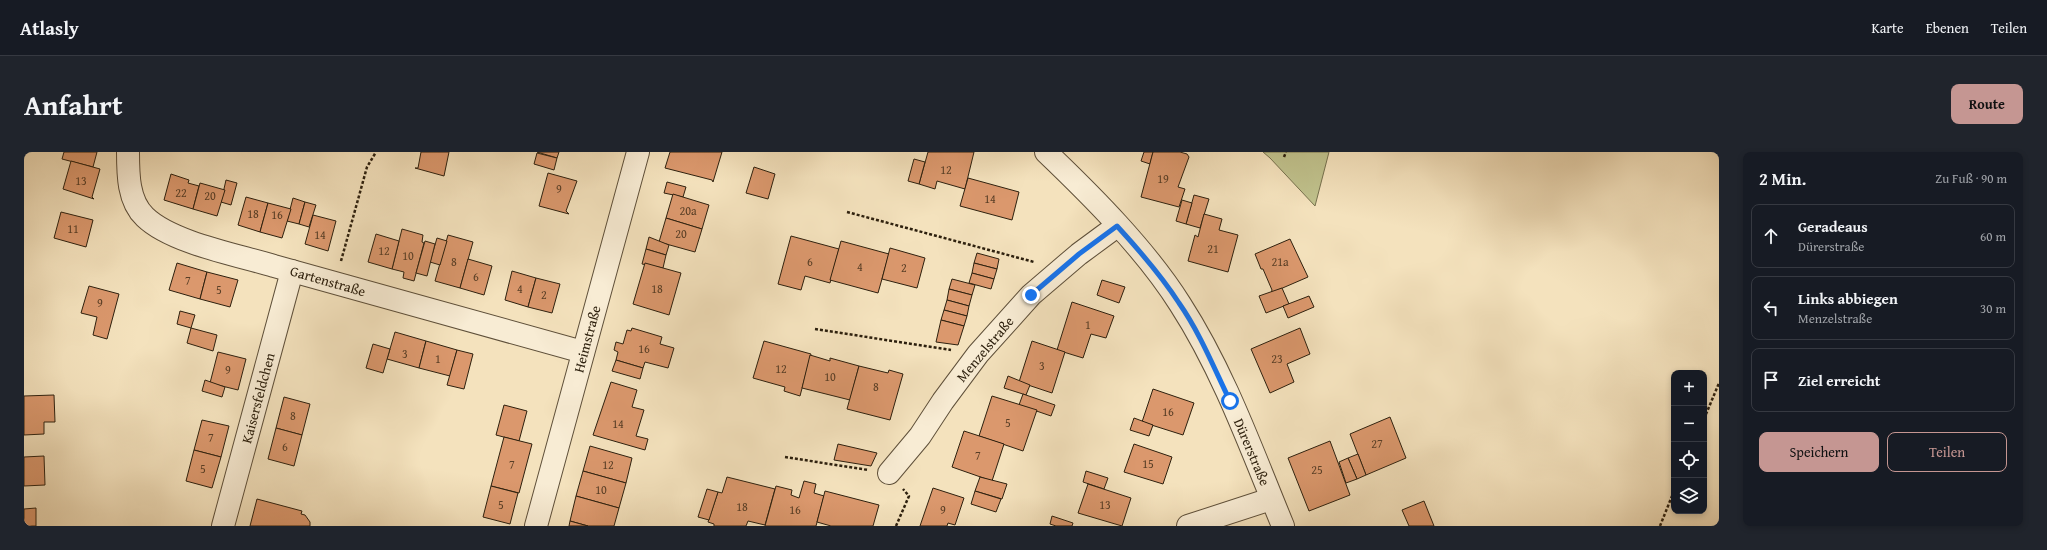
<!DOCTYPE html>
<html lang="de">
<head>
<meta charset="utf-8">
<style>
	body { margin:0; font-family:"Gentium Book Plus",serif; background:#20242c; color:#f1f3f6 }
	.controls { position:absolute; right:12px; bottom:12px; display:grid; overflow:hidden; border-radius:8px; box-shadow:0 2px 6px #0003 }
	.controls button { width:36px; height:36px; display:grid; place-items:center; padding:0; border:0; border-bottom:1px solid #363941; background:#171b24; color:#f1f3f6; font:20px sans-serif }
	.stop { position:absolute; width:12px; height:12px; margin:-9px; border:3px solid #1a73e8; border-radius:50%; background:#fff }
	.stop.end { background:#1a73e8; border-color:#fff; box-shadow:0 1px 4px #0008 }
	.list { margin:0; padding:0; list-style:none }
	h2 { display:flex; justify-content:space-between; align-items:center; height:52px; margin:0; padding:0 16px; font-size:17px }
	h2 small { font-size:13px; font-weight:400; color:#9ea1a6 }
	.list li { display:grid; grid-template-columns:26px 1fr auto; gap:12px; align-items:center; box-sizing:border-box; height:64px; margin:0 8px 8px; padding:0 8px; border:1px solid #363941; border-radius:8px }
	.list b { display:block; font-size:15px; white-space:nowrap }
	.list p { margin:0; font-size:13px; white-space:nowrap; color:#9ea1a6 }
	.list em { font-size:13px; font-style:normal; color:#9ea1a6 }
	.actions { display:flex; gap:8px; padding:12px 16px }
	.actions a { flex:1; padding:9px 0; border:1px solid #c59692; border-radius:8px; text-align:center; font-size:14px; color:#c59692 }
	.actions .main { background:#c59692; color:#111 }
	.icon { flex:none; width:22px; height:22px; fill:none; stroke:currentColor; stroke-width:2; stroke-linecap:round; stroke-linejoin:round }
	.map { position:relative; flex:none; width:1695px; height:374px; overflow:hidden; border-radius:8px }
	header { display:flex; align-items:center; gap:24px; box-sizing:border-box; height:56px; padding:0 20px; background:#171b24; border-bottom:1px solid #363941 }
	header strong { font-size:19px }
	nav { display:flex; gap:22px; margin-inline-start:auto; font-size:14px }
	.intro { display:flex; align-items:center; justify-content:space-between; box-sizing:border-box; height:96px; padding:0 24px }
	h1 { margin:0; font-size:28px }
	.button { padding:10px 18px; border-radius:8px; background:#c59692; color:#111; font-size:14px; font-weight:700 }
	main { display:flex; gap:24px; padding:0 24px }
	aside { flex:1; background:#171b24; border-radius:8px; box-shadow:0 2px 6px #0003 }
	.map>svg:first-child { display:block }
	.grass { fill:#c0c28d; stroke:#76714e }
	.building { fill:#db986d; stroke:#2d200e }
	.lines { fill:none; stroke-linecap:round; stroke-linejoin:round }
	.minor-casing { stroke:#5f503a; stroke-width:24 }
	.path { stroke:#2d200e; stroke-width:2.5; stroke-dasharray:3 2; stroke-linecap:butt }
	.minor { stroke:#f8ecd4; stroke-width:22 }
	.route { stroke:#1a73e8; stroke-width:5 }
	.labels { text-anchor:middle; stroke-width:3; stroke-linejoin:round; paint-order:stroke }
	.number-label { font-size:12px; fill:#583e26 }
	.street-label { font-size:14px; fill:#2d200e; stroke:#f8ecd4 }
</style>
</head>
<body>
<header>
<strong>Atlasly</strong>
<nav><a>Karte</a><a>Ebenen</a><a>Teilen</a></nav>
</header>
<div class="intro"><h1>Anfahrt</h1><a class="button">Route</a></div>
<main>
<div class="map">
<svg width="1695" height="374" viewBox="0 0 1695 374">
	<rect width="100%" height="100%" fill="#f4e2bd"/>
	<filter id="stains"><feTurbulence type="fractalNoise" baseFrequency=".005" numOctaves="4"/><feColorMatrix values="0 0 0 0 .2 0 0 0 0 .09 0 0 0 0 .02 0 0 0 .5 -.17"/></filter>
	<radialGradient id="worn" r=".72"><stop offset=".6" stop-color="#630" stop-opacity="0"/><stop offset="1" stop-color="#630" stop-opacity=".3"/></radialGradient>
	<polygon class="grass" points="1239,0 1305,0 1291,54 1246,6"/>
	<g class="building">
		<polygon points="40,0 73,0 69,15 38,7"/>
		<polygon points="397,0 425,0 420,24 391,16 394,16"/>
		<polygon points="513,0 535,0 533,6"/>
		<polygon points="646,0 698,0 689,30 688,28 641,16"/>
		<polygon points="904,0 950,0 941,37 913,29 911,37 895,32"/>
		<polygon points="1120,0 1129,0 1126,12 1117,9"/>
		<polygon points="1129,0 1156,0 1163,2 1165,5 1154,35 1161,37 1155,55 1117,45"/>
		<polygon points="513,1 533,6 530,18 510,12"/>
		<polygon points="890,7 901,10 895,32 884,29"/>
		<polygon points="47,9 76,17 68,45 70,47 39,37"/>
		<polygon points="730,15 751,22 744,47 722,41"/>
		<polygon points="524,21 553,29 542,59 545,62 515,54"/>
		<polygon points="147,22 165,28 164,31 175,34 169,57 140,48"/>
		<polygon points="944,26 995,40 988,68 936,54"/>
		<polygon points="202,28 213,31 207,53 197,50"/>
		<polygon points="643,30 662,35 659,45 640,41"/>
		<polygon points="176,31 201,38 193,64 169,57"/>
		<polygon points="649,42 685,53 678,77 642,66"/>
		<polygon points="1170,43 1185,47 1176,76 1162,72"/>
		<polygon points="222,45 244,51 236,80 214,73"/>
		<polygon points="269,46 281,50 275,72 263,69"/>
		<polygon points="1158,48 1168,51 1162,72 1152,69"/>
		<polygon points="281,50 292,53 285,75 275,72"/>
		<polygon points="244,51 267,57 258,86 236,80"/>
		<polygon points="37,60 69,68 62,95 30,86"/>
		<polygon points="1180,62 1198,67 1195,78 1214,83 1204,120 1164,109 1171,83 1174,85"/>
		<polygon points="289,63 312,69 304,99 281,92"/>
		<polygon points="642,66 678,77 671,100 635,90"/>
		<polygon points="378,77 399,83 398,90 400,91 390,129 379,126 380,120 368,117"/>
		<polygon points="352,82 375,89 368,117 344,110"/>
		<polygon points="424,83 449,90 436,136 411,129"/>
		<polygon points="767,84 815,97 806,131 781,124 777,138 754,132"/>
		<polygon points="625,85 645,93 642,103 622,97"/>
		<polygon points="413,86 423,89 416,113 406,110"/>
		<polygon points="1266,87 1284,125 1247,141 1248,138 1239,117 1237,117 1231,102"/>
		<polygon points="401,89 411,92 403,124 392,121"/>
		<polygon points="817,89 865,102 854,141 806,128"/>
		<polygon points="866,96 901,106 893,136 858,127"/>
		<polygon points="622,97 642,103 639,116 618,112"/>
		<polygon points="953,101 975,107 973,117 950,111"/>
		<polygon points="444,107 468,114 460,143 436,136"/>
		<polygon points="153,111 183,120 176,147 145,138"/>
		<polygon points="621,111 657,121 645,163 609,152"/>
		<polygon points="950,111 973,117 970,127 948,121"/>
		<polygon points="488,119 512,126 504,155 481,148"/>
		<polygon points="183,120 214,128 206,155 176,147"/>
		<polygon points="948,121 970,127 967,137 945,131"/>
		<polygon points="512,126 536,132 528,161 504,155"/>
		<polygon points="928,127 951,133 948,143 925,137"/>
		<polygon points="1078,128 1101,135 1095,151 1073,143"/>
		<polygon points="65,134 95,142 83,187 69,183 73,165 57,161"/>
		<polygon points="1258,136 1265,152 1242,161 1235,144"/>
		<polygon points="925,137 948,143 945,154 923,148"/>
		<polygon points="1285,144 1290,155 1264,166 1259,154"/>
		<polygon points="923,148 945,154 943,164 920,158"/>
		<polygon points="1048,150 1090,164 1082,186 1067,182 1059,206 1033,198"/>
		<polygon points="920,158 943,164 940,174 917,168"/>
		<polygon points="156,159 171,163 167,176 153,172"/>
		<polygon points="917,168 940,174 934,193 912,190"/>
		<polygon points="167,176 193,183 189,199 163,191"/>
		<polygon points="608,176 638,185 636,192 650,196 644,216 621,210 619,216 592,208 594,200 590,198 592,190 599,192 603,178 607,179"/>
		<polygon points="1276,176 1286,202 1263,212 1270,230 1246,241 1227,197"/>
		<polygon points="371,180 402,189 395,216 363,207"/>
		<polygon points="402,189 433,198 426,224 395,216"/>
		<polygon points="740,189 787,202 776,244 760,239 761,235 729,226"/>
		<polygon points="1008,189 1041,200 1028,241 995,230"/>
		<polygon points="349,192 366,197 359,221 342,216"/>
		<polygon points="433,198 449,202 440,237 423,233"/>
		<polygon points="194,200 222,207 214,238 186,231"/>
		<polygon points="786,203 806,209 806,206 835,214 826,248 778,236"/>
		<polygon points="592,208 619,216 616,227 588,219"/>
		<polygon points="835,214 864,221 865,218 879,222 866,268 823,257"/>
		<polygon points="984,224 1006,233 1002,243 980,236"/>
		<polygon points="181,228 201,235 198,245 178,239"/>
		<polygon points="587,230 613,238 608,255 620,258 612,284 624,287 621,298 569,283"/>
		<polygon points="1129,237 1170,251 1159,283 1118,270"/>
		<polygon points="999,242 1031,253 1027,264 995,253"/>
		<polygon points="30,243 31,270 20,270 20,282 0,283 0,244"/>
		<polygon points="968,244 1013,258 999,299 955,284"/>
		<polygon points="260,245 286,252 278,283 252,276"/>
		<polygon points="480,253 503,259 495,289 472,283"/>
		<polygon points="1366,265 1382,306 1342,323 1326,282"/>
		<polygon points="1110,266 1129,273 1125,284 1106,278"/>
		<polygon points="178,268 205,274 197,305 170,298"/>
		<polygon points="252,276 278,283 270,314 244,307"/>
		<polygon points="940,279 980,292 968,329 928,315"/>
		<polygon points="480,285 508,292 495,341 467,334"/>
		<polygon points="1306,289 1326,343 1285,359 1264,306"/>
		<polygon points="814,292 853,301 847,314 810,308"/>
		<polygon points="1110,292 1148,305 1139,332 1100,320"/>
		<polygon points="566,294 608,306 602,331 559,319"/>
		<polygon points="170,298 197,305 188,336 162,329"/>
		<polygon points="1334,302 1342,323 1333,327 1324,306"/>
		<polygon points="20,304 21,333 0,334 0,305"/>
		<polygon points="1324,306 1333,327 1322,331 1315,310"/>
		<polygon points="559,319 602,331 595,356 552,344"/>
		<polygon points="1062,319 1084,326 1080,337 1059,330"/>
		<polygon points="703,325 751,337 741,373 724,369 722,374 690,374 690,372 684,370 694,340 698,341"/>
		<polygon points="956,325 983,332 978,347 951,339"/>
		<polygon points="780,329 792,332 790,341 800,344 792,374 741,374 752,334 768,338 767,343 775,346"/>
		<polygon points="1064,332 1107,346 1098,374 1054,361"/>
		<polygon points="467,334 494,341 486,372 459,365"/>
		<polygon points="909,336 940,346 931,373 924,371 923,374 896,374"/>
		<polygon points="683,337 694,340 685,368 674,365"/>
		<polygon points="801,339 855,353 849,374 807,374 793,370"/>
		<polygon points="951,339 977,347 972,360 947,352"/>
		<polygon points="552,344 595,356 590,374 564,374 546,369"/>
		<polygon points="233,347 278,359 277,362 281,363 286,370 286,374 226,374"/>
		<polygon points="1400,349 1410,374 1385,374 1378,358"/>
		<polygon points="12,356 12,374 0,374 0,357"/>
		<polygon points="1028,364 1049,371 1048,374 1032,374 1026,372"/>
		<polygon points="546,369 564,374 545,374"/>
	</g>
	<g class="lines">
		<defs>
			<g id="minor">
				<path d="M104,0C104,22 104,49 121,65C148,91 214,103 250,114C353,143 456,171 559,200"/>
				<path d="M1022,0C1068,44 1122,98 1156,152C1200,220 1228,299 1259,374"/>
				<polyline points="865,321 896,284 919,249 954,202 1007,143 1055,102 1093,74"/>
				<polyline points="199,374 268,119"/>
				<polyline points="512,374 614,0"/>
				<polyline points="1164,374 1247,347"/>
			</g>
		</defs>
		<use href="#minor" class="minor-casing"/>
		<g class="path">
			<polyline points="1260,5 1262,0"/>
			<polyline points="823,60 1010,110"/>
			<polyline points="317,109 343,15 352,0"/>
			<polyline points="791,177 927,198"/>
			<polyline points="1680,267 1695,231"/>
			<polyline points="761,305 844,318"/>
			<polyline points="872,374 885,344 879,337"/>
			<polyline points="1636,374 1650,339"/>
		</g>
		<use href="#minor" class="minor"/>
	</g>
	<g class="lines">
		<path class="route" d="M1007,143L1055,102L1093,74C1115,98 1137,123 1155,151C1176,181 1190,216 1206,249"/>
	</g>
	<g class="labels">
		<g class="number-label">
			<text x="922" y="22">12</text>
			<text x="1139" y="31">19</text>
			<text x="57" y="33">13</text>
			<text x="535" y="41">9</text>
			<text x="157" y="45">22</text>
			<text x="186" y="48">20</text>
			<text x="966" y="51">14</text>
			<text x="664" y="63">20a</text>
			<text x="229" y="66">18</text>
			<text x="253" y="67">16</text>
			<text x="49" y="81">11</text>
			<text x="657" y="86">20</text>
			<text x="296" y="87">14</text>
			<text x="1189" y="101">21</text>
			<text x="360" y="103">12</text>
			<text x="384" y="108">10</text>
			<text x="430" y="114">8</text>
			<text x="786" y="114">6</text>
			<text x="1256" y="114">21a</text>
			<text x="836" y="119">4</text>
			<text x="880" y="120">2</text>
			<text x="452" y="129">6</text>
			<text x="164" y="133">7</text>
			<text x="496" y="141">4</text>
			<text x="633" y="141">18</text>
			<text x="195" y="142">5</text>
			<text x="520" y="147">2</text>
			<text x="76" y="155">9</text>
			<text x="1064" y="177">1</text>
			<text x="620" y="201">16</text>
			<text x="381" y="206">3</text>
			<text x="414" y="211">1</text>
			<text x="1253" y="211">23</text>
			<text x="1018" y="218">3</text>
			<text x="757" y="221">12</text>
			<text x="204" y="222">9</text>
			<text x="806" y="229">10</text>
			<text x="852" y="239">8</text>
			<text x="1144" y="264">16</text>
			<text x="269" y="268">8</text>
			<text x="984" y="275">5</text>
			<text x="594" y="276">14</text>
			<text x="187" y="290">7</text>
			<text x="1353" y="296">27</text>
			<text x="261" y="299">6</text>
			<text x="954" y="308">7</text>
			<text x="1124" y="316">15</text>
			<text x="488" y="317">7</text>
			<text x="584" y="317">12</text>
			<text x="179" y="321">5</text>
			<text x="1293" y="322">25</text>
			<text x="577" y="342">10</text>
			<text x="477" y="357">5</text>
			<text x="1081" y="357">13</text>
			<text x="718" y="359">18</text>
			<text x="771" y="362">16</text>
			<text x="919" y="362">9</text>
		</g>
		<g class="street-label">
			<text transform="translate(304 129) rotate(16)" y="5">Gartenstraße</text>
			<text transform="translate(563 187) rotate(-75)" y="5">Heimstraße</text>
			<text transform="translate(961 197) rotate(-50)" y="5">Menzelstraße</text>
			<text transform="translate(234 246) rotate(-75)" y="5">Kaisersfeldchen</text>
			<text transform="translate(1228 300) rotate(67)" y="5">Dürerstraße</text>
		</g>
	</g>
	<rect width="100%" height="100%" filter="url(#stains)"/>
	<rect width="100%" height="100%" fill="url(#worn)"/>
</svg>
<div class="controls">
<button>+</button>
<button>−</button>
<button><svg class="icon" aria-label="locate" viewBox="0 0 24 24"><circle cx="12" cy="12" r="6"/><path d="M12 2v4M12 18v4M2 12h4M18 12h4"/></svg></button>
<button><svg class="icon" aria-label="layers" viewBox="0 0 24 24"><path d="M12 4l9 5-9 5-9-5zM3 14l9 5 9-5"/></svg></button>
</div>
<div class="stop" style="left:1206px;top:249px"></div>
<div class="stop end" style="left:1007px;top:143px"></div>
</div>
<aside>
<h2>2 Min.<small>Zu Fuß · 90 m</small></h2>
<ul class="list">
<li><svg class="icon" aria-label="ahead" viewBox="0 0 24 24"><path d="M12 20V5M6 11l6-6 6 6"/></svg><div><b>Geradeaus</b><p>Dürerstraße</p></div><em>60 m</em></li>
<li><svg class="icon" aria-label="left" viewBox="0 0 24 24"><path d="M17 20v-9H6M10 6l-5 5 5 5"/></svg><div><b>Links abbiegen</b><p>Menzelstraße</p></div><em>30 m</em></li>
<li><svg class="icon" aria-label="arrive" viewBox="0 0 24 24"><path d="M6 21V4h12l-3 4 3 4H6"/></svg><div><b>Ziel erreicht</b></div></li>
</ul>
<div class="actions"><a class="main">Speichern</a><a>Teilen</a></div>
</aside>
</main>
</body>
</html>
